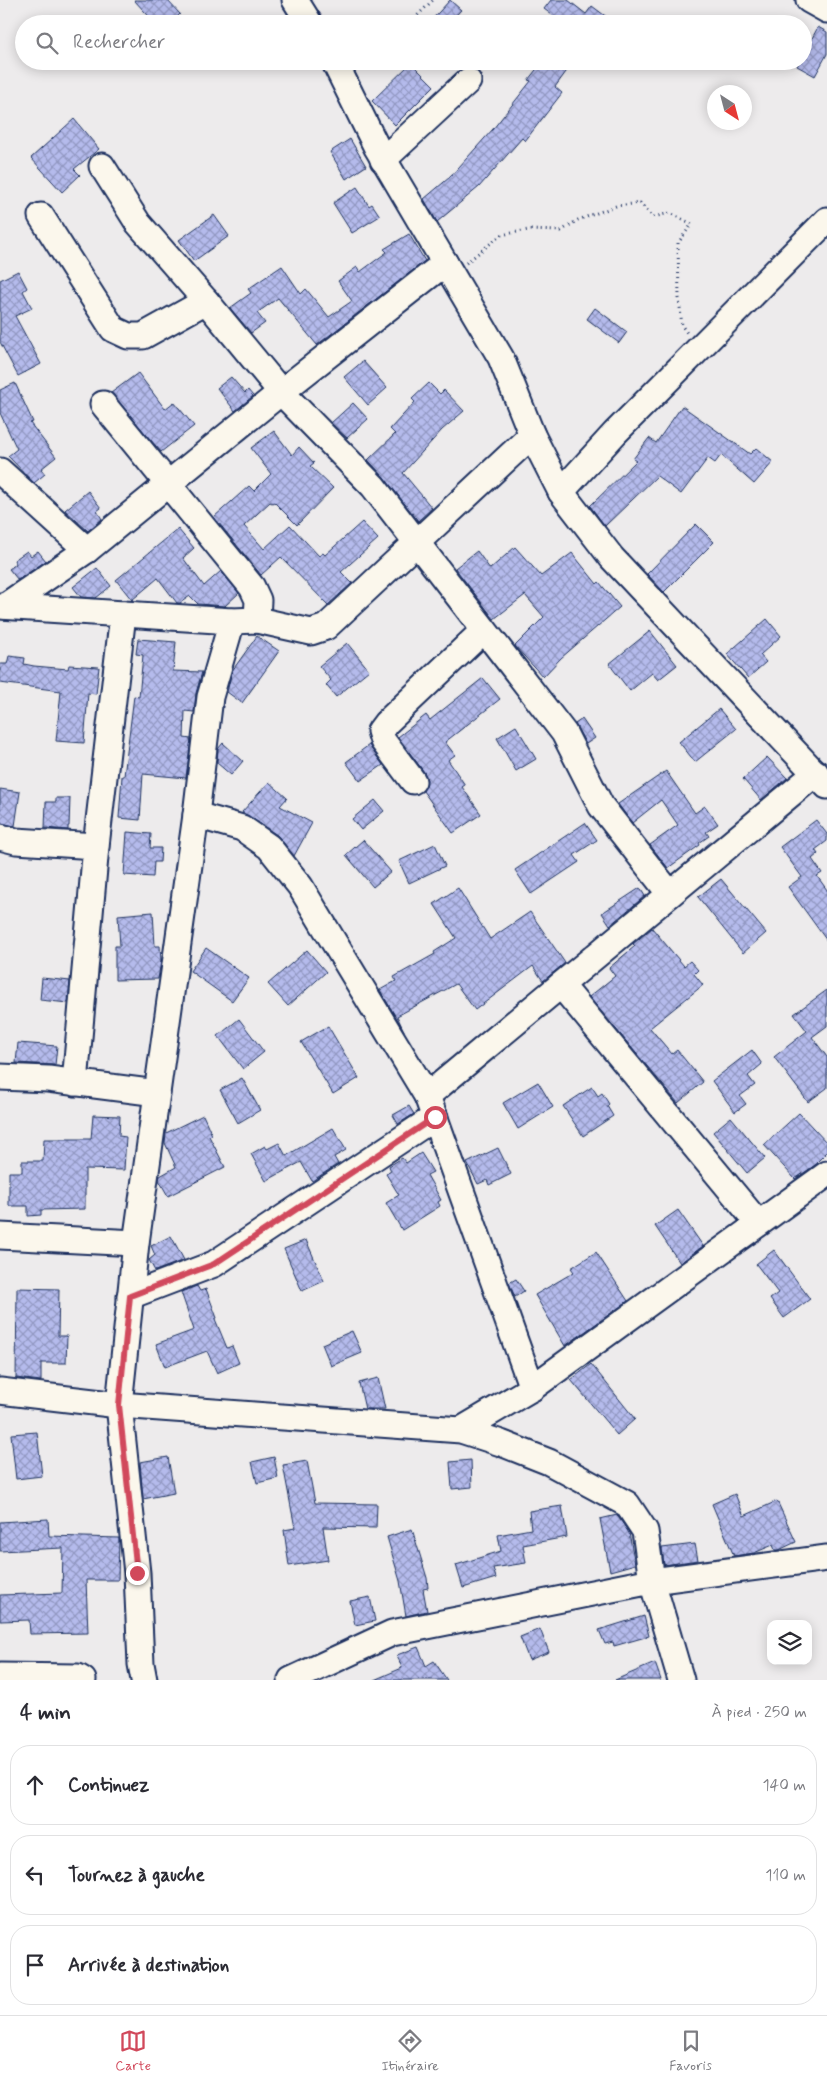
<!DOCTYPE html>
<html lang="fr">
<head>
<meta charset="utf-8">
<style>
	body { margin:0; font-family:Mynerve,sans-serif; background:#f2f2f3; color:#2b2b33 }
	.controls { position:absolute; right:15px; bottom:15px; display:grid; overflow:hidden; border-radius:10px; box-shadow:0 2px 12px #0003 }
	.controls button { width:45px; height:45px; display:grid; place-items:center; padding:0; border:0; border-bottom:1px solid #e1e1e2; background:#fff; color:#2b2b33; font:25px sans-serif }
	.compass { position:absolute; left:707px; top:85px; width:45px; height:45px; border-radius:50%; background:#fff; box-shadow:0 2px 12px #0003; rotate:144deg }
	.stop { position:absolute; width:15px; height:15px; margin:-11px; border:4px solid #d1495b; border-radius:50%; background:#fff }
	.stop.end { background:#d1495b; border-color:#fff; box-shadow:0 1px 5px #0008 }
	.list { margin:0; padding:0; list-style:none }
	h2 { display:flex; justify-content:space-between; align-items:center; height:65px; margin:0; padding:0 20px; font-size:21px }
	h2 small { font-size:16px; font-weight:400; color:#7c7c81 }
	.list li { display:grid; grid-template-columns:32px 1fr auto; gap:15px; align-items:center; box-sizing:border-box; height:80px; margin:0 10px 10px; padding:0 10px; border:1px solid #e1e1e2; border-radius:20px }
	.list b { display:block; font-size:19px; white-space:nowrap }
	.list em { font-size:16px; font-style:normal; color:#7c7c81 }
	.icon { flex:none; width:28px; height:28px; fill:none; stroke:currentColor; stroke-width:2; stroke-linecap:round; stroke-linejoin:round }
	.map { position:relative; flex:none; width:827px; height:1680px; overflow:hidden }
	.search { position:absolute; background:#fff; box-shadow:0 2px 12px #0003; left:15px; right:15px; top:15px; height:55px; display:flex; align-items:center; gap:12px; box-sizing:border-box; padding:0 18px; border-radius:28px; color:#7c7c81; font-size:19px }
	.sheet { height:335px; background:#fff }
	nav { display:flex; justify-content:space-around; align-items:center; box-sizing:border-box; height:70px; border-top:1px solid #e1e1e2; background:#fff; font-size:14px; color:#7c7c81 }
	nav a { display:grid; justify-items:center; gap:2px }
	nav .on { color:#d1495b }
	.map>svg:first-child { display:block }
	.building { fill:url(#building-cross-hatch); stroke:#1b2f5e }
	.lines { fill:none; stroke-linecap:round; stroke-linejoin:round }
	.minor-casing { stroke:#1b2f5e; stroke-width:29 }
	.path { stroke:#1b2f5e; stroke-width:3; stroke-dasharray:1 4; stroke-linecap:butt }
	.minor { stroke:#fbf7ec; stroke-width:25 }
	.route { stroke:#d1495b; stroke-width:6 }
</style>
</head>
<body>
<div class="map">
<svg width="827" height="1680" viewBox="0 0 827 1680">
	<defs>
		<pattern id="building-cross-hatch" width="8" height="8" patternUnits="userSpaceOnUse" patternTransform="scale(1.25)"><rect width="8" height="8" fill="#b5bbec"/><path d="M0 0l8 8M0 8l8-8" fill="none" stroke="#9298c2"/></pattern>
	</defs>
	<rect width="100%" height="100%" fill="#edebec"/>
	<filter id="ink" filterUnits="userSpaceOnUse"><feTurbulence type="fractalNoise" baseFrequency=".02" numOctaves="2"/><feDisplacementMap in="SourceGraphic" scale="10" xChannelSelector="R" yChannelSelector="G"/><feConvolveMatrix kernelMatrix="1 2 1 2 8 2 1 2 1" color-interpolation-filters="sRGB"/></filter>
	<g filter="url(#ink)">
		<g class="building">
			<polygon points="134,0 167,0 180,14 170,24 156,24"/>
			<polygon points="450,0 461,10 448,24 428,24"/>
			<polygon points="551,0 568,0 586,14 592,6 616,24 564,24 544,9"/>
			<polygon points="818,27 827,32 827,54 815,76 797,66 800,61 803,61 803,55"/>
			<polygon points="543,61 574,61 555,87 562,93 525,141 522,138 479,187 437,222 424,199 450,177 493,129 531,81 528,80"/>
			<polygon points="411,63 434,86 395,125 372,101"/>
			<polygon points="74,119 99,149 74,169 80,175 62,192 31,158"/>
			<polygon points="350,139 366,166 346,179 330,152"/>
			<polygon points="357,187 369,206 372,204 380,216 352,233 333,203"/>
			<polygon points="214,215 229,236 194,261 179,240"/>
			<polygon points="409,234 425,261 317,345 278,298 257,313 265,323 251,333 230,308 251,293 248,289 282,266 301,294 306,289 329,317 352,301 338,281 357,267 360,272 387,252 384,249"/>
			<polygon points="18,271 27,288 23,291 32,308 15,316 41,364 18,376 0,342 0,280"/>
			<polygon points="595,308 627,332 619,343 587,319"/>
			<polygon points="363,361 387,388 368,405 344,377"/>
			<polygon points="138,373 165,409 174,402 194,426 161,452 111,393"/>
			<polygon points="231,377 245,393 248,390 253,396 235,411 217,388"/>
			<polygon points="15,383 33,422 30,423 56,457 41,469 45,474 34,483 8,456 17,449 0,413 0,390"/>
			<polygon points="429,383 440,394 444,390 464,411 442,430 403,473 432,508 418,521 384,477 368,460 395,434 390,429 415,402 412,399"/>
			<polygon points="353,403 368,419 347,438 331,423"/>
			<polygon points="682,406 750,454 756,448 773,462 754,484 721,455 715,463 708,458 681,494 657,476 605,526 590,506 636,461 633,459 649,438 656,443"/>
			<polygon points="274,431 292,455 299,447 314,463 310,466 333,488 297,525 274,502 272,503 270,502 244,526 264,549 290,525 319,556 323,553 325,555 362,522 378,539 341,572 352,583 328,605 281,557 261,575 214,517 249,486 254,491 271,474 251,448"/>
			<polygon points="88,491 101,508 97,511 102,519 88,531 65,510"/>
			<polygon points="696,524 714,542 664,592 647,574"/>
			<polygon points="178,529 194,548 183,558 204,586 221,571 239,593 225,606 198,604 190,596 180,603 177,603 158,578 132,600 116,580"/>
			<polygon points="515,547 541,576 572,553 597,584 599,582 620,607 561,658 543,677 515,646 544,617 525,595 494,619 455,568 477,551 490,569"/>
			<polygon points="27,551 31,556 38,551 46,561 18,580 9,569 16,564 14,560"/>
			<polygon points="97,568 111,586 96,598 81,597 73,587"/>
			<polygon points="767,619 781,636 760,655 766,662 748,678 727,654"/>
			<polygon points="650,631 677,665 658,680 652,673 630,691 609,664"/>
			<polygon points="257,636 279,651 242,703 227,692 232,671"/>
			<polygon points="138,639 176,642 173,671 202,672 196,693 194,712 185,711 184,738 191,739 186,778 143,774 140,820 119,818 122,776 124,776 134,696 139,697 143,655 136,654"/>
			<polygon points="347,643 369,670 336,697 326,685 331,680 319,666"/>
			<polygon points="9,656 25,658 24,664 34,666 68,669 69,665 99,667 96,694 88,693 84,743 56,741 61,691 0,683 0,664 7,664"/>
			<polygon points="483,678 500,699 445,742 455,755 448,760 465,785 462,787 481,814 453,833 423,791 427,780 424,772 398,737 426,715 430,720"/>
			<polygon points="719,709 736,729 695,762 679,742"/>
			<polygon points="582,719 595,738 586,744 575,724"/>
			<polygon points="516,726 536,759 516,771 497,738"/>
			<polygon points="223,743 243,761 231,775 217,763 218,749"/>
			<polygon points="369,745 383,765 360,781 346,762"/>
			<polygon points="767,757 787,778 761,800 743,779"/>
			<polygon points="666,771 695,813 705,806 718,824 706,832 709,836 699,843 700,845 668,868 650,845 678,825 661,800 632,823 618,804"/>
			<polygon points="269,782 287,798 280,806 312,823 294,856 277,835 242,812"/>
			<polygon points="0,789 20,792 15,826 0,823"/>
			<polygon points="56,798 70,798 69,826 68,826 68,830 45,828 46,802 56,802"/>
			<polygon points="375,800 384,811 361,830 352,819"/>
			<polygon points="816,820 827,834 827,841 815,850 818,854 812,859 822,873 817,876 827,890 827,941 788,887 802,877 780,847"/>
			<polygon points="585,823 597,840 574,855 579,862 531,894 515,870"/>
			<polygon points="127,832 151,834 150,848 161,848 160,862 154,862 153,877 124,875"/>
			<polygon points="363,840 391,872 373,887 346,855"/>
			<polygon points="435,844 445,866 409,883 399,861"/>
			<polygon points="721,879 766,933 743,953 698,897"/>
			<polygon points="458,888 490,939 530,912 565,963 543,981 533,966 475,1010 456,984 397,1016 404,1031 380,990 396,981 394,977 435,954 434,952 456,938 434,904"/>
			<polygon points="640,888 645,896 610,925 602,913"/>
			<polygon points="153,912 155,946 160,946 161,961 158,979 115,980 115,946 120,946 118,915"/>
			<polygon points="652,928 684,966 690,961 698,970 694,974 703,985 650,1028 672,1054 677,1050 703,1082 678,1103 589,997 615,976 609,968 635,946 633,944"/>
			<polygon points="206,948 249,978 232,1001 190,971"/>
			<polygon points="307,950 326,972 288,1006 268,984"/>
			<polygon points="42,978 70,981 68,1003 40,1000"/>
			<polygon points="827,990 827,1026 812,1037 827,1057 827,1088 808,1102 774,1057 807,1031 794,1014"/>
			<polygon points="239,1019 264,1052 243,1069 218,1036"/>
			<polygon points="328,1026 359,1078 333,1094 301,1042"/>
			<polygon points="18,1043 57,1046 55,1065 16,1063"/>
			<polygon points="752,1050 762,1064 748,1076 755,1085 740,1096 746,1104 735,1112 712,1081"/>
			<polygon points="242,1078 260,1110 238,1123 220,1090"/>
			<polygon points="538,1082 553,1107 518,1129 503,1103"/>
			<polygon points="592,1087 598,1096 602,1093 609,1104 607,1106 613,1116 583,1136 563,1106"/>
			<polygon points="409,1106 414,1114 398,1124 393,1115"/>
			<polygon points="799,1113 827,1143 827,1152 817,1162 818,1163 795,1179 764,1145"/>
			<polygon points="93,1115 120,1116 119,1136 126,1137 124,1170 85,1169 85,1209 41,1210 41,1215 28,1216 28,1206 9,1206 9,1172 22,1172 22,1161 43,1161 44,1139 91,1139"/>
			<polygon points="203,1115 212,1135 209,1136 225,1167 168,1196 159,1180 160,1176 176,1167 165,1143 166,1133"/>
			<polygon points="731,1117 765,1158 747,1173 713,1132"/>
			<polygon points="333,1128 346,1150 334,1157 338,1164 312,1181 301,1162 266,1181 251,1154 265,1146 267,1149 279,1143 286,1156"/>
			<polygon points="498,1148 511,1174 489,1185 487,1180 478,1184 467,1163"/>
			<polygon points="421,1153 433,1172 427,1175 441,1200 438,1202 440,1206 402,1230 386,1203 399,1195 386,1174 391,1171 389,1166 402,1158 406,1163"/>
			<polygon points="678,1210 703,1246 680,1263 655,1226"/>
			<polygon points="171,1236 184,1260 155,1271 149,1260 155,1255 151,1246"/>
			<polygon points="306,1240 324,1281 302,1291 284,1249"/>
			<polygon points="774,1250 810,1299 784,1318 770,1299 778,1293 756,1264"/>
			<polygon points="596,1252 628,1301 565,1346 535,1295 574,1272 571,1268"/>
			<polygon points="516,1279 524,1291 515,1297 509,1283"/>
			<polygon points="197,1286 200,1291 206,1289 217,1318 215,1319 227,1348 232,1346 239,1363 217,1373 207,1351 165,1367 156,1344 194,1330 181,1292"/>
			<polygon points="17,1288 59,1289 58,1336 67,1336 66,1363 41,1363 41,1381 16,1378"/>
			<polygon points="352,1331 362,1353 331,1366 322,1344"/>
			<polygon points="591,1364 635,1419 617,1435 571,1380"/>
			<polygon points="378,1378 385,1409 365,1409 359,1383"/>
			<polygon points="37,1432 42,1476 16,1479 11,1434"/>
			<polygon points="168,1457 174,1493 143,1499 140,1462"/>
			<polygon points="274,1457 278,1478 257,1483 252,1462"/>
			<polygon points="471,1460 472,1487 452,1489 450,1462"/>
			<polygon points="307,1461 315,1503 377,1504 376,1528 323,1527 328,1560 289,1566 284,1530 295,1528 283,1465"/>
			<polygon points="735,1494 744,1516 777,1501 796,1542 779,1550 775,1550 773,1545 754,1553 734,1556 712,1504"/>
			<polygon points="562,1506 567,1537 523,1545 526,1563 493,1568 496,1578 463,1588 456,1565 501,1551 498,1535 531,1529 529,1511"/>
			<polygon points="617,1515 629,1533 635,1564 610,1571 600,1519"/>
			<polygon points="48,1519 49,1536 119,1538 118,1580 86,1580 88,1633 30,1634 29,1620 0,1621 0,1595 62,1593 63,1548 0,1551 0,1522"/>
			<polygon points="412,1529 427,1578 428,1588 423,1589 427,1611 406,1616 400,1581 387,1537"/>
			<polygon points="695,1544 698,1560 664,1565 662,1548"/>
			<polygon points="370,1597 375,1621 355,1625 350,1601"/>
			<polygon points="644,1616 649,1636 614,1646 613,1642 605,1644 599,1630"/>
			<polygon points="540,1629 549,1652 529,1660 520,1637"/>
			<polygon points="418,1647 426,1666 434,1661 447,1680 374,1680 402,1668 397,1655"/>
			<polygon points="655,1663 661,1680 615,1680"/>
		</g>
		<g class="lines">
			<defs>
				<g id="minor">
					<polyline points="295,0 310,24"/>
					<polyline points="809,0 827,10"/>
					<polyline points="334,61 377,148 501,358 532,435 561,492 612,558 827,786"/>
					<polyline points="383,160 468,81"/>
					<polyline points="102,166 138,223 206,301 281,392 373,486 564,733 601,806 670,894"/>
					<polyline points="41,216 113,329 128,336 143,336 206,301"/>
					<polyline points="103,404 252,587 258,600 257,620"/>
					<polyline points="0,471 87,550"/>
					<polyline points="561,492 615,433 827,220"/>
					<polyline points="0,606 232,621 210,697 196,815 136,1243 119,1405 137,1573 141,1664 144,1680"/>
					<polyline points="5,606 87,550 281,392 445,263"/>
					<polyline points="232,621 257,620 311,632 326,627 532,435"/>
					<polyline points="413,781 383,741 380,731 386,723 484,630"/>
					<polyline points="196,815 242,828 269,847 300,886 427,1096 532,1388"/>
					<polyline points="0,837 16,841 96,846"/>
					<polyline points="561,985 758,1223"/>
					<polyline points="0,1077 48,1079 157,1093"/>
					<polyline points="75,1083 96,846 123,614"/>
					<polyline points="427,1096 816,773"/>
					<polyline points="0,1236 136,1243"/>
					<polyline points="130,1296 214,1264 435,1117"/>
					<polyline points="0,1391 119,1405 461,1430 501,1443 549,1462 627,1504 645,1531 652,1581 681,1680"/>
					<polyline points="461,1430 532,1388 827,1174"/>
					<polyline points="0,1676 78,1677 83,1680"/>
					<polyline points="291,1680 392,1633 652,1581 827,1558"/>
				</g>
			</defs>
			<use href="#minor" class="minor-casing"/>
			<g class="path">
				<polyline points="406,24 410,23 433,0"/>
				<polyline points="466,263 501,235 528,230 561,231 578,220 616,206 640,203 653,217 670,213 692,224 678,243 679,298 682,326 687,333"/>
			</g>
			<use href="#minor" class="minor"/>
		</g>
	</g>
	<g class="lines" filter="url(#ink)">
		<polyline class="route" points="137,1573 119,1405 130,1296 214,1264 435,1117"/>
	</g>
</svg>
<div class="controls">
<button><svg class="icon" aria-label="layers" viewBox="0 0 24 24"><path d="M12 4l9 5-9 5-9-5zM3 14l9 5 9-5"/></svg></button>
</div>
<svg class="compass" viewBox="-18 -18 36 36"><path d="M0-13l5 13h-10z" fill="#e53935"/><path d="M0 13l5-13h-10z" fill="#7c7c81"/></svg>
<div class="stop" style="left:435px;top:1117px"></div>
<div class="stop end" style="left:137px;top:1573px"></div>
<div class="search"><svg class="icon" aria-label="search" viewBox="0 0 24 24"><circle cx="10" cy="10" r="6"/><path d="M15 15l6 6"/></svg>Rechercher</div>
</div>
<section class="sheet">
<h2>4 min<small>À pied · 250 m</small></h2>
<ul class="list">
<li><svg class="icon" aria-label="ahead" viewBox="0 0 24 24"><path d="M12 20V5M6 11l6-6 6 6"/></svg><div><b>Continuez</b></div><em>140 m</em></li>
<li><svg class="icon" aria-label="left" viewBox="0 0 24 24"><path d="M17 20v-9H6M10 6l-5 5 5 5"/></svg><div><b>Tournez à gauche</b></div><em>110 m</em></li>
<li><svg class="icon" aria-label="arrive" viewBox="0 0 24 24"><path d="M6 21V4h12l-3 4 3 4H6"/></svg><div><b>Arrivée à destination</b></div></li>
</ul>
</section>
<nav>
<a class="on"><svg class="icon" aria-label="map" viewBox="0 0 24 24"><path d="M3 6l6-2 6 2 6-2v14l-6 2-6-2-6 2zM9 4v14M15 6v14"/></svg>Carte</a>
<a><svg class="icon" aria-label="directions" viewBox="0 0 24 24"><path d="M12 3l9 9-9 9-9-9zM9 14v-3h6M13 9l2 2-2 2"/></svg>Itinéraire</a>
<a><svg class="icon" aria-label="saved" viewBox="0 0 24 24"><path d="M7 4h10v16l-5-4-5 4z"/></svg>Favoris</a>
</nav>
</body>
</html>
